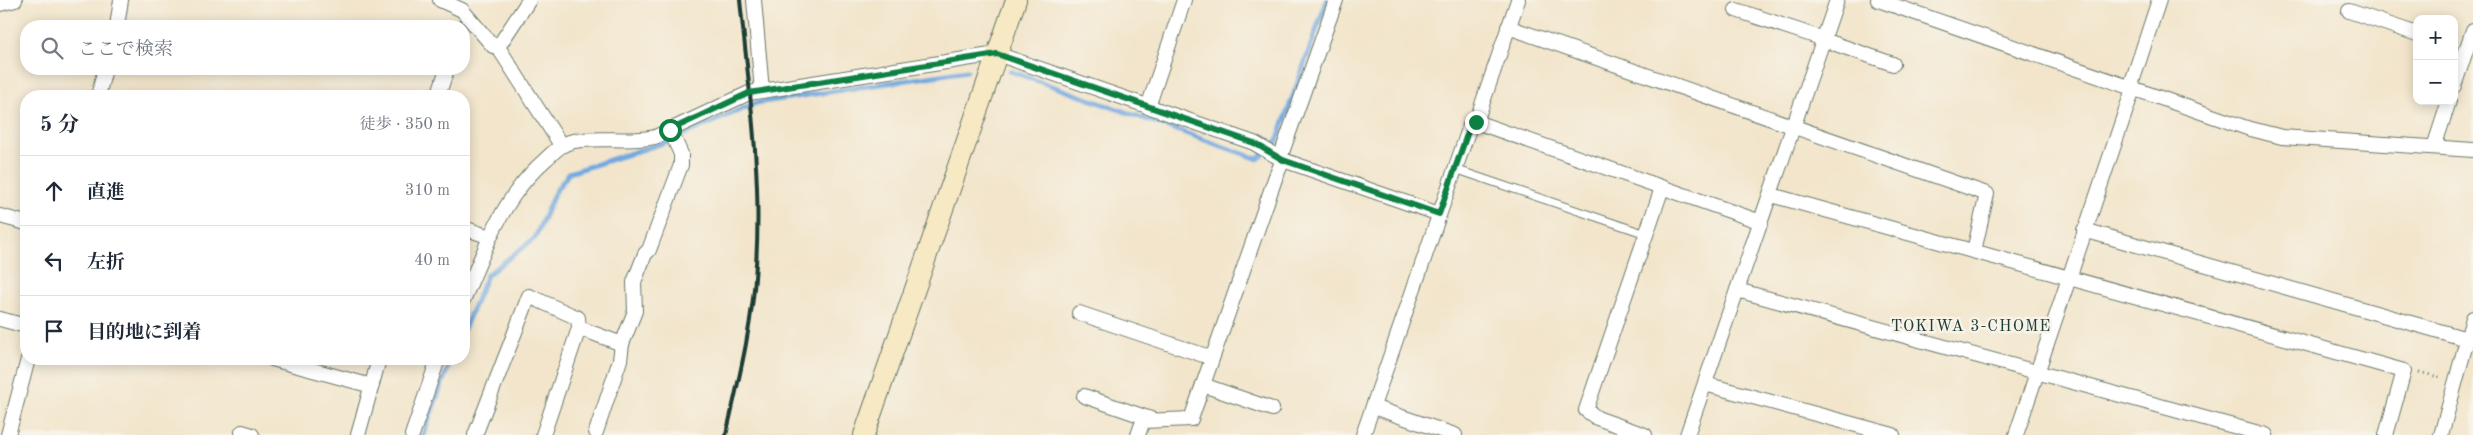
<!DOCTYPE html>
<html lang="ja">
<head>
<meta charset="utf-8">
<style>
	body { margin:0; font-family:"Old Standard TT","Noto Serif JP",serif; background:#f6f6f7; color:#1f2937 }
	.controls { position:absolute; right:15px; top:15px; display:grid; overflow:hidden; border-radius:10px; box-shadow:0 2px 12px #0003 }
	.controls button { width:45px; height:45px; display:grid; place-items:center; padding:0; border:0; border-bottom:1px solid #e0e1e3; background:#fff; color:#1f2937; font:25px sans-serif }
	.stop { position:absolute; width:15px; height:15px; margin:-11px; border:4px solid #0b8043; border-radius:50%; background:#fff }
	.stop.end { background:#0b8043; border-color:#fff; box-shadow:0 1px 5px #0008 }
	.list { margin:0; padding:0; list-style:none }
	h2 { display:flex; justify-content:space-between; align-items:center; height:65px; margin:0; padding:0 20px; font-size:21px }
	h2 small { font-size:16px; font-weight:400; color:#747a83 }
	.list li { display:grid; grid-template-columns:32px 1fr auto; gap:15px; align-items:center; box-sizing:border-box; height:70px; padding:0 20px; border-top:1px solid #e0e1e3 }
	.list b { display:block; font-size:19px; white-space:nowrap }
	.list em { font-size:16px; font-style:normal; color:#747a83 }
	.icon { flex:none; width:28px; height:28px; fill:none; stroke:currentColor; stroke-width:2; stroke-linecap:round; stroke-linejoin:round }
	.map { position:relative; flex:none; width:2473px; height:435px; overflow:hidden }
	.search { position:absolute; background:#fff; box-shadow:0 2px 12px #0003; left:20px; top:20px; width:450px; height:55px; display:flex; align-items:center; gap:12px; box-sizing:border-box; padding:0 18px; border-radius:20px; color:#747a83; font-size:19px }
	.panel { position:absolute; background:#fff; box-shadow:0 2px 12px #0003; left:20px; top:90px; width:450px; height:275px; border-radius:20px }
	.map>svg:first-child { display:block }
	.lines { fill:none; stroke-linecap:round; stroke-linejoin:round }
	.stream { stroke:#71a9e0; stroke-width:5 }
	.lane-casing { stroke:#697869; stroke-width:9 }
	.street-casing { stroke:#697869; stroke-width:16 }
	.secondary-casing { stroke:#697869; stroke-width:22 }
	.path { stroke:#697869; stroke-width:3; stroke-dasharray:1 4; stroke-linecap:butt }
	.lane { stroke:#fff; stroke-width:7 }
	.street { stroke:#fff; stroke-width:14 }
	.secondary { stroke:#f6e9c3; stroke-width:20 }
	.rail { stroke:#1f3d34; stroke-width:4 }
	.route { stroke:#0b8043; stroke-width:6 }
	.labels { text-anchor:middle; stroke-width:5; stroke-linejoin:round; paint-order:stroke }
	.neighbourhood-label { font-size:16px; letter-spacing:1px; fill:#1f3d34; stroke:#f7f3e8 }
</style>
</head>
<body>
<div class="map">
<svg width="2473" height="435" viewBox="0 0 2473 435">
	<rect width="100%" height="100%" fill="#f7f3e8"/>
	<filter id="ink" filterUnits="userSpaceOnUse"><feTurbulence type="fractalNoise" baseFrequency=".02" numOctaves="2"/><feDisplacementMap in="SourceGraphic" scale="10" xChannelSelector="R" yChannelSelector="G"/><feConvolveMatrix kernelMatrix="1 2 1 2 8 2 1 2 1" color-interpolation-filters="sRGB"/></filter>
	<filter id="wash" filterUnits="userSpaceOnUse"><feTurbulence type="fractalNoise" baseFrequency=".0096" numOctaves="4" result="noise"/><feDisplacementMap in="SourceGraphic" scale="20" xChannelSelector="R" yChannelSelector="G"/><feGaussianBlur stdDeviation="1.12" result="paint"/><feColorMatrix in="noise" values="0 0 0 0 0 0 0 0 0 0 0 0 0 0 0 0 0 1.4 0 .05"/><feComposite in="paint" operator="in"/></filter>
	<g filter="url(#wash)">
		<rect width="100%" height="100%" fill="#f2e5cb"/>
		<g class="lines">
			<g class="stream">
				<polyline points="1010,71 1258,159 1277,141 1327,0"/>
				<polyline points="464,329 487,275 535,238 555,192 569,173 669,141 756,103 967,71"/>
				<polyline points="423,435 451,359"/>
			</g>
		</g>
	</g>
	<g filter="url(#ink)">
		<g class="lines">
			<defs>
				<polyline id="lane" points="1455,169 1646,234"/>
				<g id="street">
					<polyline points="440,0 462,10 493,46 498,47 561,145"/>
					<polyline points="754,0 762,91"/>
					<polyline points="1878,0 2247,128 2282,137 2473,150"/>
					<polyline points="0,4 15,0"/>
					<polyline points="1736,10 1824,39"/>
					<polyline points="2349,11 2417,34"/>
					<polyline points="117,26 121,0"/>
					<polyline points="1508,27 1987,194 1974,251"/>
					<polyline points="1824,40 1893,64"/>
					<polyline points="498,47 529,0"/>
					<polyline points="2454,86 2473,30"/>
					<polyline points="2130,88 2159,0"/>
					<polyline points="98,96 105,69"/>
					<polyline points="438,96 447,69"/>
					<polyline points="1148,107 1184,0"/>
					<polyline points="1476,122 1761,222"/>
					<polyline points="2434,147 2449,101"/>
					<polyline points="1280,158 1336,0"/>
					<polyline points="1771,195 2404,371 2386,435"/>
					<polyline points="0,216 26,223"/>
					<path d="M464,228L490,237C505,206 520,182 546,159C555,151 562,143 574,141C601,136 628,143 655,137L749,93L997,54L1254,143L1283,160L1439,214"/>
					<polyline points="2084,230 2467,339"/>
					<polyline points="1737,290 2266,435"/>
					<polyline points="464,298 490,237"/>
					<polyline points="1079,313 1212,358"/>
					<polyline points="0,319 26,326"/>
					<polyline points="579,328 622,344 635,311 634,282 645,254 649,250 681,165 681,154 670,130"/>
					<polyline points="272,359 372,386"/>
					<polyline points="1705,384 1893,435"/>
					<polyline points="1203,385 1272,409"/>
					<polyline points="1084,396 1154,420"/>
					<polyline points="1373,407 1455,435"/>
					<polyline points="242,432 252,435"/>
					<polyline points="596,432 620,360 622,344"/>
					<polyline points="8,435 28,359"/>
					<polyline points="358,435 379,359"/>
					<polyline points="412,435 438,359"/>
					<polyline points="475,435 529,296 578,318 579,328 543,435"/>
					<polyline points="1138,435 1143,421 1191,419 1276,176 1283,160"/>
					<polyline points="1363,435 1470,126 1476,122 1518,0"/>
					<polyline points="1645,435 1597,418 1586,410 1662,188"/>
					<polyline points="1687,435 1837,0"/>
					<polyline points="2016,435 2133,89"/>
					<polyline points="2441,435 2473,318"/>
				</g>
				<polyline id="secondary" points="864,435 1016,0"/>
			</defs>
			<use href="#lane" class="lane-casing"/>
			<use href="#street" class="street-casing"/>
			<use href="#secondary" class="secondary-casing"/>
			<polyline class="path" points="2419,372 2442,378"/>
			<use href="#lane" class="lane"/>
			<use href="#street" class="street"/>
			<use href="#secondary" class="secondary"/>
			<path class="rail" d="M726,435C739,379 753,322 756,264C762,176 749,88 740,0"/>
		</g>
	</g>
	<g class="lines" filter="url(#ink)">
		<polyline class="route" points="670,130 749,93 997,54 1254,143 1283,160 1439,214 1470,126 1476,122"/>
	</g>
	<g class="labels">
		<g class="neighbourhood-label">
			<text x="1971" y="331">TOKIWA 3-CHOME</text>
		</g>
	</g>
</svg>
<div class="controls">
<button>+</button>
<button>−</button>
</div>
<div class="stop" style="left:670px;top:130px"></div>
<div class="stop end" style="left:1476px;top:122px"></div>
<div class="search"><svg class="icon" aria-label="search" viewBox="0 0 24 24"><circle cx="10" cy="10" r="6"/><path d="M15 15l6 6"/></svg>ここで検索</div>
<section class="panel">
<h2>5 分<small>徒歩 · 350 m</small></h2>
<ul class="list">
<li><svg class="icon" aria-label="ahead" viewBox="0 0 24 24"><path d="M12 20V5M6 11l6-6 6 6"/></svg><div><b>直進</b></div><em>310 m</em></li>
<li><svg class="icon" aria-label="left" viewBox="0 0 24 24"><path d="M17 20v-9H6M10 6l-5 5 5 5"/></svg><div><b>左折</b></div><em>40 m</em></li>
<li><svg class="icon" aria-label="arrive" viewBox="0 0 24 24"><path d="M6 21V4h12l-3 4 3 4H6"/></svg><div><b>目的地に到着</b></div></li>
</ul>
</section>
</div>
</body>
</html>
